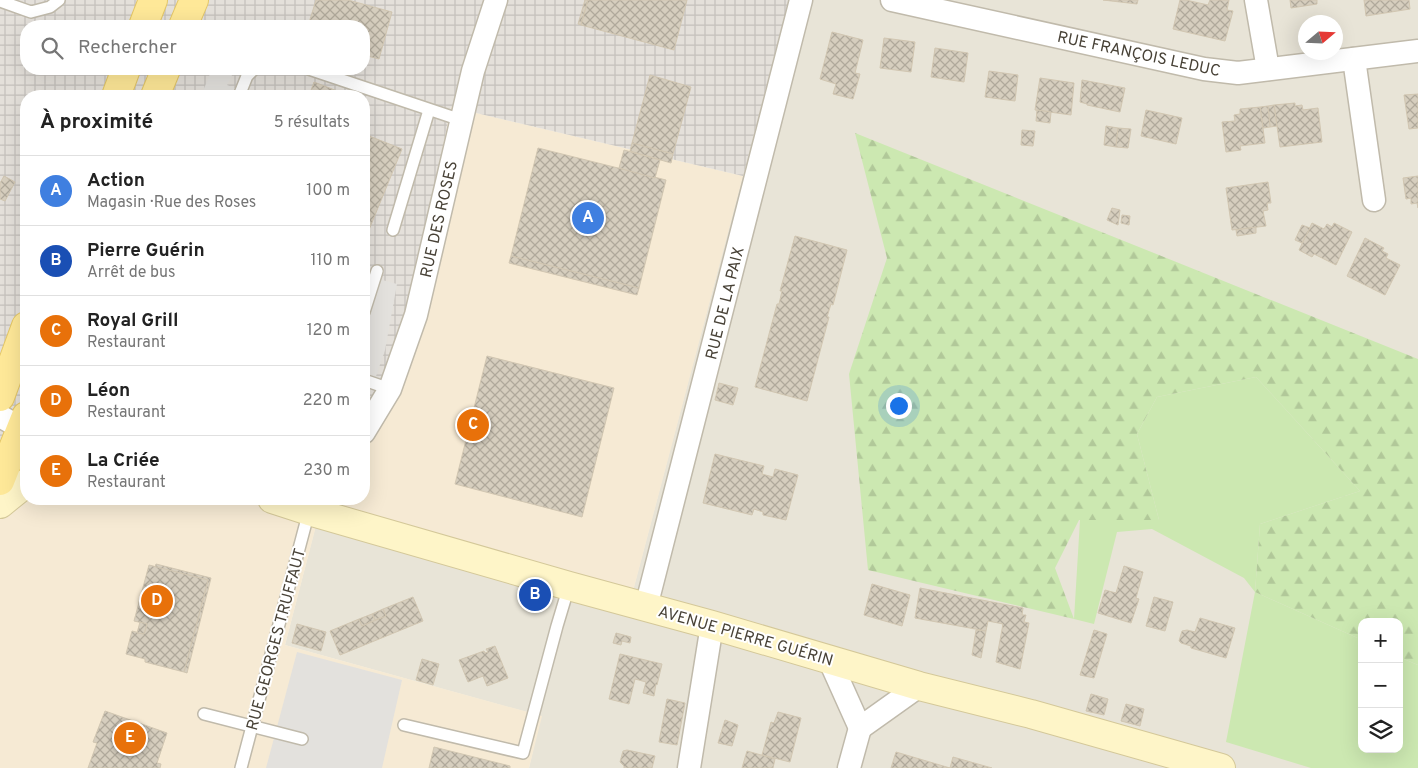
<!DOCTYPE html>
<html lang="fr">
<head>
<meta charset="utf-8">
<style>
	body { margin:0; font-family:Overpass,sans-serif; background:#f2f2f2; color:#222 }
	.controls { position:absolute; right:15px; bottom:15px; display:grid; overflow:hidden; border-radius:10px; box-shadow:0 5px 20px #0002 }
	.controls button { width:45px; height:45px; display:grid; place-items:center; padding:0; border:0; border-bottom:1px solid #e0e0e0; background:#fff; color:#222; font:25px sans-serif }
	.compass { position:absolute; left:1298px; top:15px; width:45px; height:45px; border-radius:50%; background:#fff; box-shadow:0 5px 20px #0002; rotate:71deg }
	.you { position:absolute; left:898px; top:405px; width:18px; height:18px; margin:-12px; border:4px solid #fff; border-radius:50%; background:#1a73e8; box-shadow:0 0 0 8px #1a73e833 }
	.badge { display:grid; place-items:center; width:32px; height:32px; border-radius:50%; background:#db2777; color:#fff; font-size:16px; font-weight:700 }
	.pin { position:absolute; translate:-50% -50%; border:2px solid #fff; box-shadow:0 1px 5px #0006 }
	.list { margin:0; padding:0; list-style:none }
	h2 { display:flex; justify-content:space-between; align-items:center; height:65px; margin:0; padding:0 20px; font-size:21px }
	h2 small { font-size:16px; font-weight:400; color:#767676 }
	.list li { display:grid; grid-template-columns:32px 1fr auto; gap:15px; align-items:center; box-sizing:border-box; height:70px; padding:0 20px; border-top:1px solid #e0e0e0 }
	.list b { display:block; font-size:19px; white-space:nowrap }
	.list p { margin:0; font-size:16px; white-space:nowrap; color:#767676 }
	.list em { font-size:16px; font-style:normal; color:#767676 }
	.icon { flex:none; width:28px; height:28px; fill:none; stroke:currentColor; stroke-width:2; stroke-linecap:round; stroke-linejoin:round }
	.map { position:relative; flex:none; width:1418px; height:768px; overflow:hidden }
	.search { position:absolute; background:#fff; box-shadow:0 5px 20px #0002; left:20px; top:20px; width:350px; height:55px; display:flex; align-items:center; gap:12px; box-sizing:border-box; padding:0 18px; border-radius:20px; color:#767676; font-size:19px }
	.panel { position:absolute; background:#fff; box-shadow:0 5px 20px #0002; left:20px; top:90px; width:350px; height:415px; border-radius:20px }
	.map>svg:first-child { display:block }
	.residential { fill:#e8e4d7; fill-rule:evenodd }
	.commercial { fill:#f6ead4 }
	.industrial { fill:url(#industrial-grid); fill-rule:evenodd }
	.grass { fill:#cce8b1 }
	.forest { fill:url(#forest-firs) }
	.parking { fill:#e3e1dd }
	.building { fill:url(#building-cross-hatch); stroke:#d1c6b1 }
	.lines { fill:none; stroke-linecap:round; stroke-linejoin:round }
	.lane-casing { stroke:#c0baab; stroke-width:14 }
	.street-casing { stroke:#c0baab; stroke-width:25 }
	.secondary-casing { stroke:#d4c899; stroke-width:30 }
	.primary-casing { stroke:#e4c767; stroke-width:30 }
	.lane { stroke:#fff; stroke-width:11 }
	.street { stroke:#fff; stroke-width:22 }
	.secondary { stroke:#fef5c8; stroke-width:28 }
	.primary { stroke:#fee898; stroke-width:28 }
	.labels { text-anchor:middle; stroke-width:4; stroke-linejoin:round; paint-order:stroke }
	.street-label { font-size:16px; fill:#484237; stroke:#fff }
</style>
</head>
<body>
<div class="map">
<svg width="1418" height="768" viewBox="0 0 1418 768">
	<defs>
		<pattern id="industrial-grid" width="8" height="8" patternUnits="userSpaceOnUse" patternTransform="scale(1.25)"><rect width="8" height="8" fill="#e4e0da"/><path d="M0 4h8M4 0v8" fill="none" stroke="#c5c1bc"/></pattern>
		<pattern id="forest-firs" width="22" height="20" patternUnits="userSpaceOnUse" patternTransform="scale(1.25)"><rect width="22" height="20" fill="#cce8b1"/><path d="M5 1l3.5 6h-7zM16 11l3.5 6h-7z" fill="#b1c899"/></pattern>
		<pattern id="building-cross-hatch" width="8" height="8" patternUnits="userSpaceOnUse" patternTransform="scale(1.25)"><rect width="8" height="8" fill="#d6cebe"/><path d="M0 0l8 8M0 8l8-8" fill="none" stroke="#b0a99b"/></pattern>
	</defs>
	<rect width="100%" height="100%" fill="#f4f1e9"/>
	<path class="residential" d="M789,0H1418V768H529L541,716L285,645L316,525L627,613ZM1306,22H1336V52H1306ZM1362,622H1399V749H1362Z"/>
	<polygon class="commercial" points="451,107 743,176 627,614 316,526 285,645 542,716 529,768 0,768 0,517 26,454 26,499 364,499 364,416 377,397 414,284"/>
	<path class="industrial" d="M0,0H789L743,176L451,107L414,284L377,397L364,416V96H26V454L0,517ZM26,26H364V69H26Z"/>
	<polygon class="grass" points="1256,377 1360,491 1260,524 1255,592 1362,640 1362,749 1399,749 1399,657 1418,665 1418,768 1311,768 1226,742 1255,592 1244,578 1152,529 1117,532 1094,624 1074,619 1080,520 1159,520 1137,434 1157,397"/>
	<polygon class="forest" points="855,133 1418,359 1418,665 1399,657 1399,622 1362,622 1362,640 1255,592 1260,524 1360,491 1256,377 1157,397 1137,434 1159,520 1079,520 1055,568 1074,619 868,570 849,374 887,258"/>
	<g class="parking">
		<polygon points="212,69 235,69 227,85 254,96 201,96"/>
		<polygon points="364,275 397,284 385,350 374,382 364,399"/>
		<polygon points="297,652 402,680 382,768 266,768"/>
	</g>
	<g class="building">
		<polygon points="316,0 348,0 392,12 379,59 364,55 364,26 308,26"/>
		<polygon points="585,0 588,0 581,25 578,24"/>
		<polygon points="588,0 687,0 674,50 581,25"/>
		<polygon points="1103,0 1138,0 1137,4"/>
		<polygon points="1180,0 1186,0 1208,5 1210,0 1229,0 1227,10 1233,11 1225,41 1173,29"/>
		<polygon points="1290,0 1317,0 1317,4 1291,8"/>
		<polygon points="1364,0 1409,0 1410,9 1366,16"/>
		<polygon points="832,32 863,40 855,73 860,74 853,99 833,94 836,84 820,79"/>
		<polygon points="884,38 915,42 911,72 880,68"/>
		<polygon points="935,48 968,53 964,82 931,77"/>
		<polygon points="989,71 1018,75 1015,101 985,97"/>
		<polygon points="650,75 691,87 673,154 632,143"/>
		<polygon points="1040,78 1074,83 1071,115 1035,110"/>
		<polygon points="1082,80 1125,88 1120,112 1087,105 1087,104 1080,102"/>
		<polygon points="314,82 350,96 309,96"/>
		<polygon points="1418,94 1418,128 1409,129 1404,95"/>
		<polygon points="1295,103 1295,106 1302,105 1303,110 1318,108 1322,142 1280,147 1274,105"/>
		<polygon points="1274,105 1277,126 1270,127 1268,106"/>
		<polygon points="1268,106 1270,127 1263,128 1260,107"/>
		<polygon points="1260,107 1265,143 1240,146 1241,150 1226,152 1222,122 1235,121 1234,115 1240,114 1240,109"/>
		<polygon points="1037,110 1051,112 1050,123 1036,121"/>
		<polygon points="1146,110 1182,118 1176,144 1141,136"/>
		<polygon points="1106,126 1118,128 1116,147 1104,145"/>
		<polygon points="1118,128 1131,129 1128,148 1116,147"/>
		<polygon points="1022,130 1035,131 1033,146 1021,145"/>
		<polygon points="364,134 402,149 364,242"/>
		<polygon points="632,143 673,154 671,163 630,151"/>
		<polygon points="538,148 666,180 639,288 511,256"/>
		<polygon points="624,150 660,160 655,178 619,168"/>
		<polygon points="4,176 15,182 5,201 0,199 0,183"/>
		<polygon points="1418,176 1418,208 1417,203 1411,204 1411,198 1406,199 1403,178"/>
		<polygon points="1268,182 1271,203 1267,203 1268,210 1263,211 1266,226 1232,230 1226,188"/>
		<polygon points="1112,208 1120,210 1118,225 1107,220"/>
		<polygon points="1122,215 1130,216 1129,225 1121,223"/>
		<polygon points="1312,223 1324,229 1327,224 1332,227 1334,223 1352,232 1336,265 1314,254 1312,257 1299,250"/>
		<polygon points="1302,225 1310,228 1302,243 1295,240"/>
		<polygon points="1256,227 1256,233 1237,236 1236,230"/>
		<polygon points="795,236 847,250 833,305 831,304 827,317 829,317 807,401 755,387 777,304 779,304 782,291 780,291"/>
		<polygon points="1365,238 1384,248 1382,251 1388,254 1386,258 1400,265 1385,295 1347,276"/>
		<polygon points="511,256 639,288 637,295 509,263"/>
		<polygon points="487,356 614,388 582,517 455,484"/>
		<polygon points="719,383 738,388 733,405 715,400"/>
		<polygon points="715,454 764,466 762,474 773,477 775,469 798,475 786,520 763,515 763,512 754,509 752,515 703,503"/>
		<polygon points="156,564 211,578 187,673 184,672 208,580 155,567"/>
		<polygon points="149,565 208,580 184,672 145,662 145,659 126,654 132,631 144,634 147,624 134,621"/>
		<polygon points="1124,566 1143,572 1136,598 1139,599 1131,623 1098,613 1105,590 1116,593"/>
		<polygon points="872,584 910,595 902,626 864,615"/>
		<polygon points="920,588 1023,608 1022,615 1026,615 1024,622 1029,623 1020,669 996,662 1003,624 988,621 986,631 915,618"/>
		<polygon points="413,597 423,621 340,655 330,631 359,619 362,626 386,616 383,609"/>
		<polygon points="1154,597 1173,602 1165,631 1146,626"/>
		<polygon points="383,609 386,616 375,620 372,614"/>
		<polygon points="372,614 375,620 362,626 359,619"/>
		<polygon points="1200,618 1235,628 1226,658 1191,648 1191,646 1181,643 1179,641 1182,631 1187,630 1195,632"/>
		<polygon points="140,622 147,624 144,634 137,633"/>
		<polygon points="297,624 326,632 321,651 292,643"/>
		<polygon points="976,630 986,631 981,658 972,655"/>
		<polygon points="1094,630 1107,634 1094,678 1080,675"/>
		<polygon points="616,633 631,637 630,643 622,641 621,645 613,643"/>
		<polygon points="495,646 508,678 487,686 483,676 468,682 459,660 484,651 485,653 488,652 486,649"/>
		<polygon points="620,654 662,664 657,685 656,684 654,696 643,693 646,682 635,679 629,704 609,699"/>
		<polygon points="422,659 439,664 433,685 416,680"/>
		<polygon points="1091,694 1108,699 1104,715 1086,711"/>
		<polygon points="667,699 685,703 677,745 659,742"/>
		<polygon points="1126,704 1144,709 1140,726 1121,721"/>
		<polygon points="105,711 167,733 157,763 161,764 160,768 88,768 97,743 93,742"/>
		<polygon points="778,712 801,718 790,762 762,755 771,722 774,723"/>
		<polygon points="725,720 738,725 732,746 718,743"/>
		<polygon points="434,747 510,766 510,768 429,768"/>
		<polygon points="627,750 655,756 652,768 624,768 624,766 620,762 623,751"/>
		<polygon points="747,751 775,759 773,768 742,768"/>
		<polygon points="896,752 950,768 891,768"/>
		<polygon points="953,757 992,768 950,768"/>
	</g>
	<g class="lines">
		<defs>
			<g id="lane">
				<polyline points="0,1 31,12 50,7 59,0"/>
				<polyline points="309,69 461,120"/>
				<polyline points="239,96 247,76 254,69"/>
				<polyline points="393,230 429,110"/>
				<polyline points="364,312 377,271"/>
				<polyline points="364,380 390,389"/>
				<polyline points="204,714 302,739"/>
				<polyline points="404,725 523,753 557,626 569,586"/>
				<polyline points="241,768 309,511"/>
			</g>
			<g id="street">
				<polyline points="892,0 1204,69 1238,73 1418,51"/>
				<polyline points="1256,0 1268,69"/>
				<polyline points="1354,59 1374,200"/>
				<polyline points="0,416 21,428"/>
				<polyline points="364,432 390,389 416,315 473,71 496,0"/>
				<polyline points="646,607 801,0"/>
				<polyline points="829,659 860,728 919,686"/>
				<polyline points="689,768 712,625"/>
				<polyline points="849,768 860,728"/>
			</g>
			<g id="secondary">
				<polyline points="272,499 309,511 569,586 712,625 919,686 1031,714 1221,768"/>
				<polyline points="0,504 26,483"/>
			</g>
			<g id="primary">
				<polyline points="143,26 153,0"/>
				<polyline points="183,26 194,0"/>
				<polyline points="116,96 126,69"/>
				<polyline points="155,96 166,69"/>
				<polyline points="0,397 26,326"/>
				<polyline points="0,481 26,416"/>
			</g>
		</defs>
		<use href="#lane" class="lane-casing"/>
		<use href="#street" class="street-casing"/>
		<use href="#secondary" class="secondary-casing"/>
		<use href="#primary" class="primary-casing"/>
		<use href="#lane" class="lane"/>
		<use href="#street" class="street"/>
		<use href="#secondary" class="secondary"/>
		<use href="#primary" class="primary"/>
	</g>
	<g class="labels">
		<g class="street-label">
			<text transform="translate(1139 53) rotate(12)" y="6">RUE FRANÇOIS LEDUC</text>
			<text transform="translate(438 219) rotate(-77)" y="6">RUE DES ROSES</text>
			<text transform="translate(724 303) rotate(-76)" y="6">RUE DE LA PAIX</text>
			<text transform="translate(746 635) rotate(16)" y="6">AVENUE PIERRE GUÉRIN</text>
			<text transform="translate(275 639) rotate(-75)" y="6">RUE GEORGES TRUFFAUT</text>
		</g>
	</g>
</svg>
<div class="controls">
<button>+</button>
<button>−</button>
<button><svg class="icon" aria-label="layers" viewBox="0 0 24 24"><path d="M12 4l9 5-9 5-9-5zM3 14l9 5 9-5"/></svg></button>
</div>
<svg class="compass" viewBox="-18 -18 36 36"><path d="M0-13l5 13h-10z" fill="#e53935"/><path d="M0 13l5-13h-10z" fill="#767676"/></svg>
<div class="you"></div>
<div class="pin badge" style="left:588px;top:218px;background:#3f7fe0">A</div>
<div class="pin badge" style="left:535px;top:595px;background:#1a4fb4">B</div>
<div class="pin badge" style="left:473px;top:425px;background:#e8710a">C</div>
<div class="pin badge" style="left:157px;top:601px;background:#e8710a">D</div>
<div class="pin badge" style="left:130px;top:738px;background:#e8710a">E</div>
<div class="search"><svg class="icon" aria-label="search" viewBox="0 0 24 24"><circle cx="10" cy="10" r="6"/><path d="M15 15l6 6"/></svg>Rechercher</div>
<section class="panel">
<h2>À proximité<small>5 résultats</small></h2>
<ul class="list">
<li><span class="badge" style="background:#3f7fe0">A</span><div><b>Action</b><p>Magasin · Rue des Roses</p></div><em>100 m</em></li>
<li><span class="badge" style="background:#1a4fb4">B</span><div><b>Pierre Guérin</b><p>Arrêt de bus</p></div><em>110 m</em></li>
<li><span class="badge" style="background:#e8710a">C</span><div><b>Royal Grill</b><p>Restaurant</p></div><em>120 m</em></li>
<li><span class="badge" style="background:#e8710a">D</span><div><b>Léon</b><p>Restaurant</p></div><em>220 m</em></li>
<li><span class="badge" style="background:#e8710a">E</span><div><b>La Criée</b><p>Restaurant</p></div><em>230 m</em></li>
</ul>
</section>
</div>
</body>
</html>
